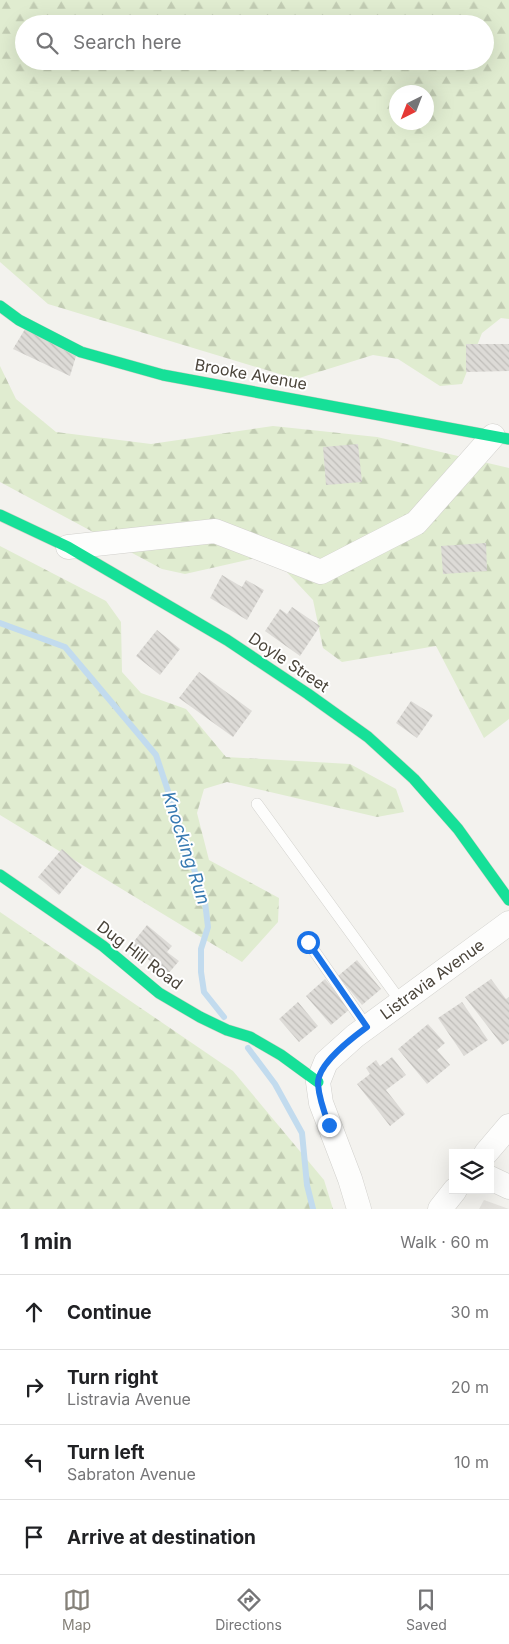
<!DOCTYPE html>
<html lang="en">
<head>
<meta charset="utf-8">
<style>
	body { margin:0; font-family:Inter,sans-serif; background:#f2f2f2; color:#202124 }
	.controls { position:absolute; right:15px; bottom:15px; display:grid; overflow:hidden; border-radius:0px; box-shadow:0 5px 20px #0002 }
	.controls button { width:45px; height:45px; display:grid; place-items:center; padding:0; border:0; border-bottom:1px solid #e0e0e0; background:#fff; color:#202124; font:25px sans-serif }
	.compass { position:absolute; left:389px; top:85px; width:45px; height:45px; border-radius:50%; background:#fff; box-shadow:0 5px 20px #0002; rotate:222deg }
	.stop { position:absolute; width:15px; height:15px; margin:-11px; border:4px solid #1a73e8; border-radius:50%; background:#fff }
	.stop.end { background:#1a73e8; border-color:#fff; box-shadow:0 1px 5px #0008 }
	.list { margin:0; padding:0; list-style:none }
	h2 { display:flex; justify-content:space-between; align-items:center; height:65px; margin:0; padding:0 20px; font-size:21px }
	h2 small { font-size:16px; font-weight:400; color:#757577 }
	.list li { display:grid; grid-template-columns:32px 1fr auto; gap:15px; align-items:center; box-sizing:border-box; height:75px; padding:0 20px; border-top:1px solid #e0e0e0 }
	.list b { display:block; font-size:19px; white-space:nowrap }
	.list p { margin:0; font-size:16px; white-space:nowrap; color:#757577 }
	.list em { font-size:16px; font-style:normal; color:#757577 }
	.icon { flex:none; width:28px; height:28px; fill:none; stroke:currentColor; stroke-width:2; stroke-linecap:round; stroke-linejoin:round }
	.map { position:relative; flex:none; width:509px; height:1209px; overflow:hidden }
	.search { position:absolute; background:#fff; box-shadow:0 5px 20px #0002; left:15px; right:15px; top:15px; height:55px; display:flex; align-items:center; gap:12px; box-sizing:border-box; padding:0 18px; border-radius:28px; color:#757577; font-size:19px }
	.sheet { height:365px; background:#fff }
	nav { display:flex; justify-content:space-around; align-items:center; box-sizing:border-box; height:70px; border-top:1px solid #e0e0e0; background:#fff; font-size:14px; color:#757577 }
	nav a { display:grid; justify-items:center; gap:2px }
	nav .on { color:#858179 }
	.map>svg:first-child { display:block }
	.forest { fill:url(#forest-firs); fill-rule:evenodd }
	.parking { fill:#e5e3df }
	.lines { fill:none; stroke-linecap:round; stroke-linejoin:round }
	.stream { stroke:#c2dbee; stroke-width:6 }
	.building { fill:url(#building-back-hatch) }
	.lane-casing { stroke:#d1d0cc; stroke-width:12 }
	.street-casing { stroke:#d1d0cc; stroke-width:25 }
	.fast-casing { stroke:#d2cfc5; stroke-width:12 }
	.lane { stroke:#fdfdfc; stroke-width:11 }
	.street { stroke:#fdfdfc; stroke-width:24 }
	.fast { stroke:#16e098; stroke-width:11 }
	.route { stroke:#1a73e8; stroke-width:6 }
	.labels { text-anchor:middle; stroke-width:4; stroke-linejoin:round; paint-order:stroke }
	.street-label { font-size:16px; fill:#4a443a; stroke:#fff }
	.water-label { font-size:18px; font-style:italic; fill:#377ab2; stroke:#fff }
</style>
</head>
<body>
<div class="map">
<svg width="509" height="1209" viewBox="0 0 509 1209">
	<defs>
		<pattern id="forest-firs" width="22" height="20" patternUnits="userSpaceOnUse" patternTransform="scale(1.25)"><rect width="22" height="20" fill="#e0ecd0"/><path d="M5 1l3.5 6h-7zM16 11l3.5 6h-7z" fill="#c2ccb3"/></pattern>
		<pattern id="building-back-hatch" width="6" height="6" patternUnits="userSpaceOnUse" patternTransform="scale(1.25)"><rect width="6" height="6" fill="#dddbd7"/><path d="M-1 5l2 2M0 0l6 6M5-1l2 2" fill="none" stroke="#bfbdb9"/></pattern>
	</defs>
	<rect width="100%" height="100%" fill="#f3f2ee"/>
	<g class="forest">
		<path d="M0,0H509V319L501,318L482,333L462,384L440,386L398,359L373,355L296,379L48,304L0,262ZM24,24H485V61H24ZM396,92H426V122H396Z"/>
		<polygon points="0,366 16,399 56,432 151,444 273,426 377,437 509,468 509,719 484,738 436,646 342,662 323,648 313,600 282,567 260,557 185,574 162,569 0,482"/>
		<polygon points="0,546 106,601 121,622 122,672 141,693 186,709 226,757 350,764 396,789 404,812 377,817 227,782 204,789 197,813 209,860 279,898 278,922 242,962 0,815"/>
		<polygon points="0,912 233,1071 324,1180 333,1209 0,1209"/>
	</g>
	<polygon class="parking" points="484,1200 509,1209 479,1209"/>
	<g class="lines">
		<g class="stream">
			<polyline points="0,623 65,647 156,755 205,902 208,927 201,949 201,972 204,992 224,1017"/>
			<polyline points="248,1048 275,1084 302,1133 307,1185 313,1209"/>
		</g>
	</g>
	<g class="building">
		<polygon points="25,329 76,356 70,376 13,349"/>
		<polygon points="466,344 509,344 509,371 466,372"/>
		<polygon points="358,444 362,482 326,485 323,447"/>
		<polygon points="486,543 487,571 443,574 441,546"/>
		<polygon points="222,575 242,587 246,580 264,590 247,620 210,598"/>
		<polygon points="292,607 320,626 300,656 265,631 280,609 287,614"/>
		<polygon points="157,630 180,649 160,675 136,656"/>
		<polygon points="199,672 252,711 233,737 179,698"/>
		<polygon points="411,701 433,715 417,738 396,723"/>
		<polygon points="62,849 82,867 59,895 38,877"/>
		<polygon points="147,925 172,946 167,952 179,961 167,975 131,945"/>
		<polygon points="357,960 381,989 362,1005 338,976"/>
		<polygon points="325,979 350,1009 331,1025 306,996"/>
		<polygon points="491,979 506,999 509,997 509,1040 502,1045 465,997"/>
		<polygon points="298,1002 318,1026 299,1042 279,1019"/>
		<polygon points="462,1002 488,1040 464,1056 438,1018"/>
		<polygon points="428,1024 445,1043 437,1050 450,1065 427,1084 398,1049"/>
		<polygon points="392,1057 406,1075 386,1090 405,1114 390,1126 357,1084 370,1074 366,1068 376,1060 380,1066"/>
	</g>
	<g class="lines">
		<defs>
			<g id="lane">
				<polyline points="257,804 401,1002"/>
				<polyline points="308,942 367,1027"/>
			</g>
			<g id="street">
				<polyline points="68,547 215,531 321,572 416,523 493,436"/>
				<polyline points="486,1153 509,1126"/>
				<polyline points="490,1178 509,1187"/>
				<polyline points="359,1209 350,1179 321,1103 318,1082 326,1062 355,1036 509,923"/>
				<polyline points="440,1209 455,1190"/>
			</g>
			<g id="fast">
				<polyline points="0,306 19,320 81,352 163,375 509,439"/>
				<polyline points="0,515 68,547 227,640 308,694 368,737 414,779 458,829 509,900"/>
				<polyline points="0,875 103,946 159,993 200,1017 227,1030 250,1037 281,1055 318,1082"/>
			</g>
		</defs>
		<use href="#lane" class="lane-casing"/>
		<use href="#street" class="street-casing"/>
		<use href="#fast" class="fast-casing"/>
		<use href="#lane" class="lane"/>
		<use href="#street" class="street"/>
		<use href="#fast" class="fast"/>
	</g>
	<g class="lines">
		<path class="route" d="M308,942L367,1027C352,1038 317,1064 318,1084C319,1098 324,1112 329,1125"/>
	</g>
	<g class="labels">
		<g class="street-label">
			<text transform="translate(251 374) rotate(10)" y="6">Brooke Avenue</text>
			<text transform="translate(289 662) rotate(34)" y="6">Doyle Street</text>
			<text transform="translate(140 955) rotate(37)" y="6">Dug Hill Road</text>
			<text transform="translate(432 979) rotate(-36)" y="6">Listravia Avenue</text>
		</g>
		<g class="water-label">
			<text transform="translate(186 848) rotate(72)" y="6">Knocking Run</text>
		</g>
	</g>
</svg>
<div class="controls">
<button><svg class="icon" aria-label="layers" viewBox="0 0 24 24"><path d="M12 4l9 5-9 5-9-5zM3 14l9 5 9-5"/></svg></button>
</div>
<svg class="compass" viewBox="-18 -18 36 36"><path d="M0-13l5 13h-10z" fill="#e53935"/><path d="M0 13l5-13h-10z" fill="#757577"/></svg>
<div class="stop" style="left:308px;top:942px"></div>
<div class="stop end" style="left:329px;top:1125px"></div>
<div class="search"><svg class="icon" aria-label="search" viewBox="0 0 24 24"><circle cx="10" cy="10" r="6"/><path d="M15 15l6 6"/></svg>Search here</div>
</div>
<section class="sheet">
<h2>1 min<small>Walk · 60 m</small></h2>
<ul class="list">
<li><svg class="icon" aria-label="ahead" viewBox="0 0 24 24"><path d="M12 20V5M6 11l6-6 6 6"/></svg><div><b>Continue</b></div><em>30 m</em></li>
<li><svg class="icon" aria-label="right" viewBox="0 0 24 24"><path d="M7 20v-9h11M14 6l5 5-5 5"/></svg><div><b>Turn right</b><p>Listravia Avenue</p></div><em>20 m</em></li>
<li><svg class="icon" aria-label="left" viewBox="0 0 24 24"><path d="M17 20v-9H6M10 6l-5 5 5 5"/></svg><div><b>Turn left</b><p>Sabraton Avenue</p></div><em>10 m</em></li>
<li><svg class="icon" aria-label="arrive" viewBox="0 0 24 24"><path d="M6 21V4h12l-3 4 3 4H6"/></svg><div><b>Arrive at destination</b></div></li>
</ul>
</section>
<nav>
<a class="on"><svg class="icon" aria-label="map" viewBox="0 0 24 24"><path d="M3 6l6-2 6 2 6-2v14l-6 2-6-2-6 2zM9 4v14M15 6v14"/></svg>Map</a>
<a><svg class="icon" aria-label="directions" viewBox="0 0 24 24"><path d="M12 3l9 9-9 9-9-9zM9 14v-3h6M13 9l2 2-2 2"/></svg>Directions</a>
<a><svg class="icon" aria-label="saved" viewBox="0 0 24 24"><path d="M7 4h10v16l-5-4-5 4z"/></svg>Saved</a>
</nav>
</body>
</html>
